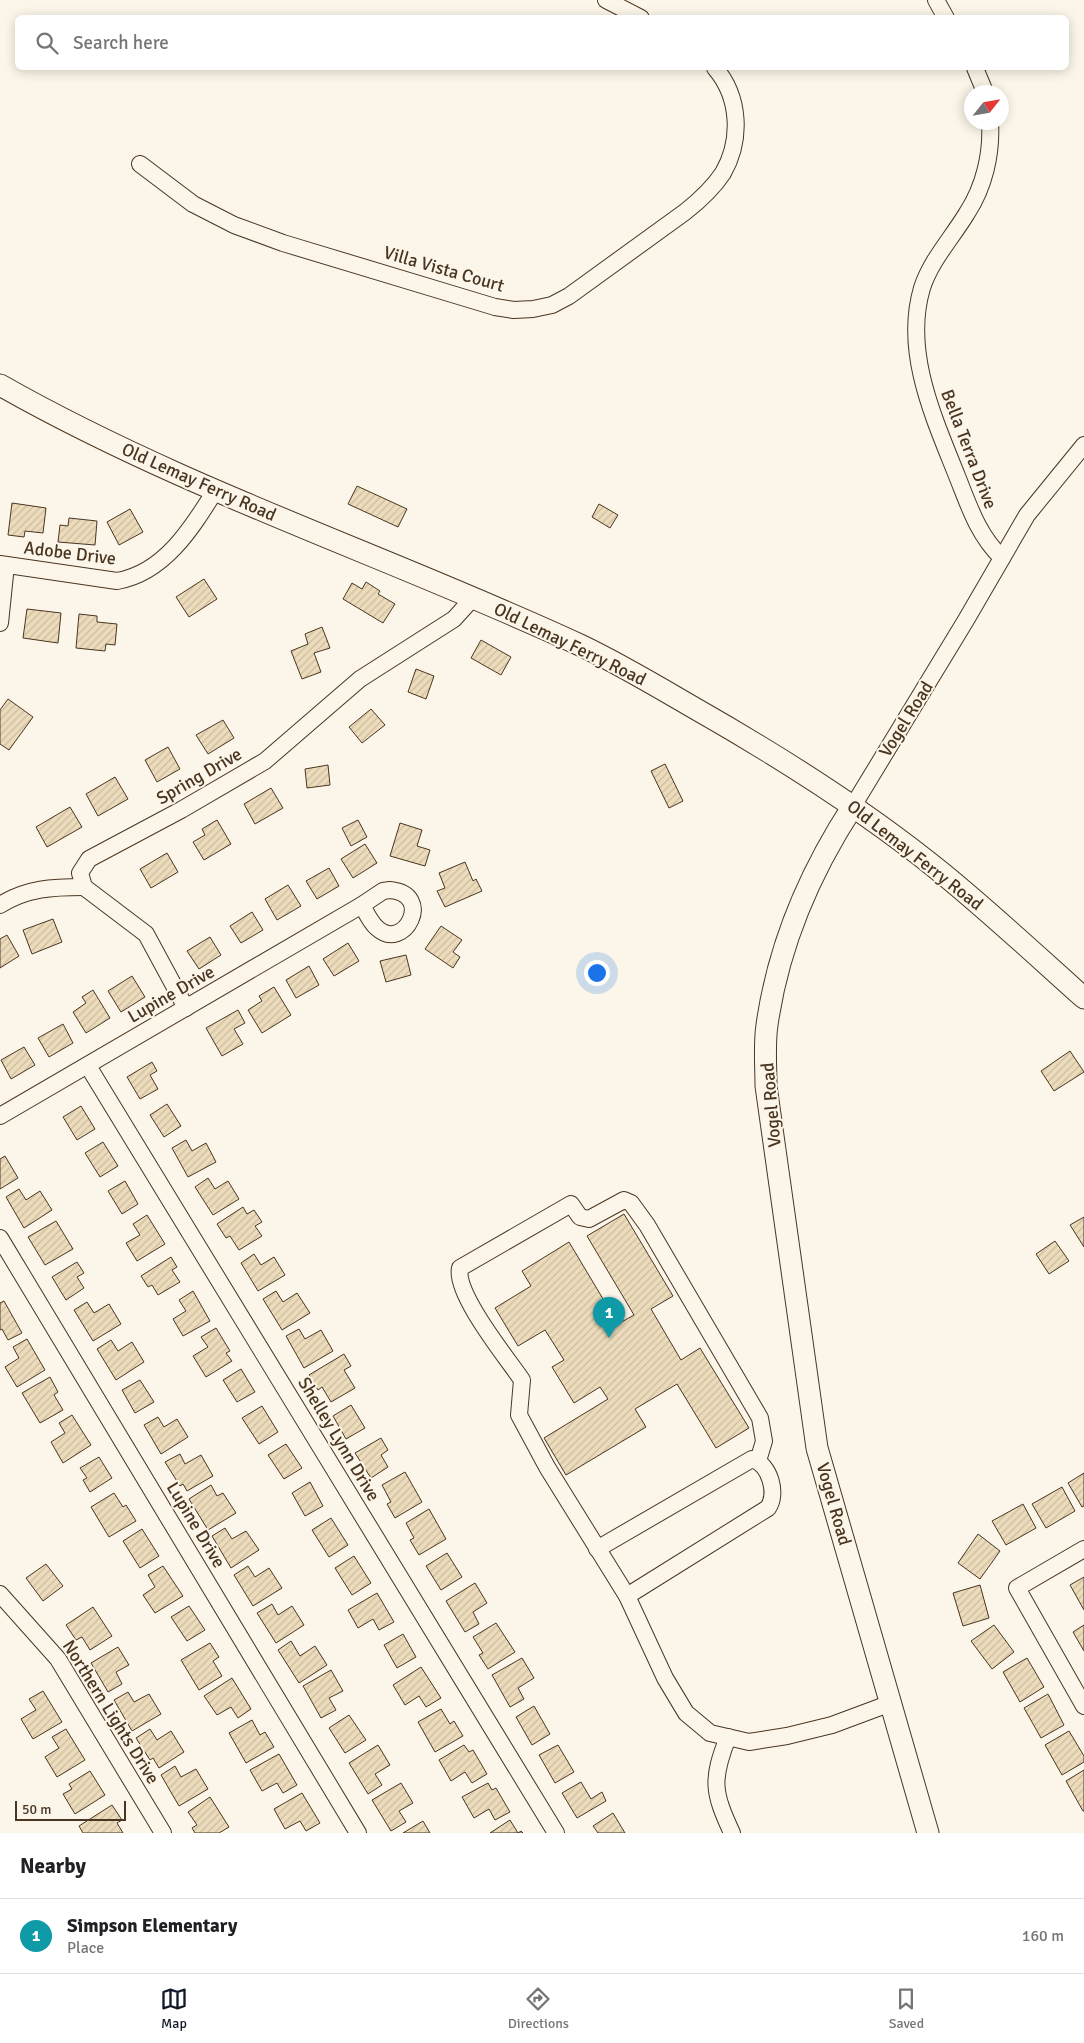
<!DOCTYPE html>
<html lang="en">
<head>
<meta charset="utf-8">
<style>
	body { margin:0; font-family:Signika,sans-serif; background:#f6f6f6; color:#202124 }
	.compass { position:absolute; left:964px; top:85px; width:45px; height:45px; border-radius:50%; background:#fff; box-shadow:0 2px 12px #0003; rotate:59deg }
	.scale { position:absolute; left:15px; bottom:12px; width:111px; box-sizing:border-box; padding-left:5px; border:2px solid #4a3520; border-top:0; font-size:14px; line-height:18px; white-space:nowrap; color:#4a3520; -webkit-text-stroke:4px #fbf6e9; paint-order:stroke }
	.you { position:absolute; left:596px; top:972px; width:18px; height:18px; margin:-12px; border:4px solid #fff; border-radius:50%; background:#1a73e8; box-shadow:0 0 0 8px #1a73e833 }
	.badge { display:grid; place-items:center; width:32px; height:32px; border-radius:50%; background:#111827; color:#fff; font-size:16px; font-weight:700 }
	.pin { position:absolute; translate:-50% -41px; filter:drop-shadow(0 1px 2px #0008) }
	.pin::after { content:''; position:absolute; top:26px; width:18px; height:15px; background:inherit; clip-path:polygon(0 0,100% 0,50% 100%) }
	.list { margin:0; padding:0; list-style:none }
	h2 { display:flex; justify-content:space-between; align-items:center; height:65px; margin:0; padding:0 20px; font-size:21px }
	h2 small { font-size:16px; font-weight:400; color:#757577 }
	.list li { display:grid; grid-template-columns:32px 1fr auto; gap:15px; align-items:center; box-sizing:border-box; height:75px; padding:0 20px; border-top:1px solid #e0e0e0 }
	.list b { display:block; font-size:19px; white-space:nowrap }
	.list p { margin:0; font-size:16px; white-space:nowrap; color:#757577 }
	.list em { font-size:16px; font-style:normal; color:#757577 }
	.icon { flex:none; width:28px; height:28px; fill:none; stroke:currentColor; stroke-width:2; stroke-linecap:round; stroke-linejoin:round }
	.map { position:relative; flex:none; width:1084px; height:1833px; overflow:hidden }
	.search { position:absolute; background:#fff; box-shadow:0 2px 12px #0003; left:15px; right:15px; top:15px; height:55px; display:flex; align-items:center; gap:12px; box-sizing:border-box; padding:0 18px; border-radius:8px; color:#757577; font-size:19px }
	.sheet { height:140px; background:#fff }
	nav { display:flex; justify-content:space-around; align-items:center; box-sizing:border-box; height:70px; border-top:1px solid #e0e0e0; background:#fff; font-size:14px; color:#757577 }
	nav a { display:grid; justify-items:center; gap:2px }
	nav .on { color:#111827 }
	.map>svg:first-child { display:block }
	.building { fill:url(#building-hatch); stroke:#4a3520 }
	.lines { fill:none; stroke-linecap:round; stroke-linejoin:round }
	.minor-casing { stroke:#4a3520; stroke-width:18 }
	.major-casing { stroke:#4a3520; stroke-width:23 }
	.minor { stroke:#fbf6e9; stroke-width:16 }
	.major { stroke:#fbf6e9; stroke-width:21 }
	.labels { text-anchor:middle; stroke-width:4; stroke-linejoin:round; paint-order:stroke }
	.street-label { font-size:18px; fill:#4a3520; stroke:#fbf6e9 }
</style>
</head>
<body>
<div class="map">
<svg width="1084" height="1833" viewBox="0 0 1084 1833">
	<defs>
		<pattern id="building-hatch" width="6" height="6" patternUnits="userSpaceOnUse" patternTransform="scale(1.25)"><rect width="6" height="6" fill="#ecdcbc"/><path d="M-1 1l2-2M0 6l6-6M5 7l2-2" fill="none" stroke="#ccbda1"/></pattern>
	</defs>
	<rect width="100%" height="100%" fill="#fbf6e9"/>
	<g class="building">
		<polygon points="357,486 407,509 398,527 348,504"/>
		<polygon points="12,503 46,508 43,533 25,531 24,537 8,535"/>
		<polygon points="599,504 618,515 610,528 592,517"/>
		<polygon points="130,509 143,532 119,545 107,522"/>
		<polygon points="69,518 97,521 95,545 58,542 60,525 68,526"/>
		<polygon points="204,579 217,599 189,617 176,597"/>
		<polygon points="366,582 380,591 378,594 395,604 383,623 343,599 352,583 362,589"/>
		<polygon points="27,609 61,613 58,643 23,638"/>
		<polygon points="79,614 97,616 97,622 117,624 115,645 106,644 105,651 76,648"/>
		<polygon points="322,627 330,648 314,653 321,672 302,679 291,651 308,644 305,634"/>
		<polygon points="481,640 511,657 501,675 471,658"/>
		<polygon points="416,669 434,676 426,699 408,692"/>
		<polygon points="8,699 33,717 9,750 0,744 0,710"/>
		<polygon points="371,709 385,725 362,743 349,727"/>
		<polygon points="223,720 234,738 208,754 196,735"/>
		<polygon points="168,747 180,769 157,782 145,760"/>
		<polygon points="665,764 683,801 669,808 651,771"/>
		<polygon points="328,765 330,785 307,788 305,769"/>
		<polygon points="115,777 128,799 98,816 86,794"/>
		<polygon points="271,788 283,808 255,824 244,804"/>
		<polygon points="70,807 82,827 47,847 36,827"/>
		<polygon points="217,820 231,844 204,860 193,842 205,835 202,829"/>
		<polygon points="358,820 367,837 351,846 342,828"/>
		<polygon points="400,823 422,830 417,846 430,850 425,866 390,856"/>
		<polygon points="365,844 377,863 353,878 341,859"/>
		<polygon points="167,853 178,872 151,888 140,869"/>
		<polygon points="465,862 473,881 476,879 482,891 445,907 437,891 445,888 439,873"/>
		<polygon points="329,868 339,886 317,899 306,881"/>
		<polygon points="288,885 301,906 277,920 265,899"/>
		<polygon points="252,912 263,930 241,943 230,926"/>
		<polygon points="53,919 62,942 32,954 23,930"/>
		<polygon points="441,926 462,940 453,952 460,957 453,968 425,949"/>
		<polygon points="7,935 19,956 0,968 0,939"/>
		<polygon points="210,937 221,955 199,969 187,951"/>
		<polygon points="348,943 359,961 334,976 323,959"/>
		<polygon points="406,955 411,975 386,982 380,961"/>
		<polygon points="309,966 319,985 296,998 286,980"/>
		<polygon points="132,976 145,997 121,1012 108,991"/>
		<polygon points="274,987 291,1015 262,1033 248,1010 262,1001 259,996"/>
		<polygon points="93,990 110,1018 86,1033 73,1012 86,1003 82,997"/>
		<polygon points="238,1010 245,1023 234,1029 243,1044 222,1056 206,1028"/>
		<polygon points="63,1024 73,1043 49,1057 38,1038"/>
		<polygon points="24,1047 35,1065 11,1079 1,1060"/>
		<polygon points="1070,1051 1084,1072 1054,1091 1041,1071"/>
		<polygon points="152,1062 157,1071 150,1075 158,1089 140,1099 127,1077"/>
		<polygon points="167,1104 181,1126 164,1137 150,1115"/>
		<polygon points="81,1106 95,1129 77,1140 63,1117"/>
		<polygon points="186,1140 192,1151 206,1143 216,1162 188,1177 172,1148"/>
		<polygon points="103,1142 118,1166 100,1177 85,1153"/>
		<polygon points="5,1156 18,1178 0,1189 0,1159"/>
		<polygon points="208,1178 215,1189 228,1181 239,1199 213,1215 195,1187"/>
		<polygon points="125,1181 138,1204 122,1214 108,1191"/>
		<polygon points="19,1189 26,1200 40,1191 52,1210 24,1228 6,1197"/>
		<polygon points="243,1207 247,1214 254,1210 262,1222 255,1226 262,1236 239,1250 230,1236 226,1238 217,1224"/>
		<polygon points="624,1214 673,1296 651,1309 681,1360 700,1348 749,1428 716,1448 677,1384 635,1409 646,1427 566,1475 544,1438 608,1399 600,1387 574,1403 552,1367 564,1360 545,1330 518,1346 495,1308 531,1286 522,1271 569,1242 618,1324 634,1315 587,1236"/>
		<polygon points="147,1215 165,1244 137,1261 126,1243 140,1235 133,1224"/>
		<polygon points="1084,1217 1084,1247 1070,1225"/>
		<polygon points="56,1221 73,1249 45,1265 28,1237"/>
		<polygon points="1055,1241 1069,1261 1049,1274 1036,1254"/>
		<polygon points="254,1254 261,1265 274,1257 285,1275 258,1291 241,1263"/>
		<polygon points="171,1257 177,1267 172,1270 180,1282 158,1295 152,1285 148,1287 141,1276"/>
		<polygon points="77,1262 84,1273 77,1277 84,1288 66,1300 52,1277"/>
		<polygon points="193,1291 210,1321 183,1336 173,1319 186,1311 179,1300"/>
		<polygon points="276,1291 283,1302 297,1293 310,1313 282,1330 263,1299"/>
		<polygon points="4,1301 22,1333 8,1340 2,1329 0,1330 0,1303"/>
		<polygon points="87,1302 94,1313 109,1304 121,1324 93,1341 74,1310"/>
		<polygon points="216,1328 230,1351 226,1353 232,1361 206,1377 193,1356 208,1347 201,1337"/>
		<polygon points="299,1329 305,1339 321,1330 333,1351 304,1368 286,1336"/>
		<polygon points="27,1339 45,1370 17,1387 5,1367 19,1358 13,1347"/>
		<polygon points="111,1340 118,1351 132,1342 144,1362 116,1380 97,1349"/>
		<polygon points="344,1354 351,1366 344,1370 355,1388 331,1402 322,1387 318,1390 309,1375"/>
		<polygon points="241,1369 255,1392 237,1402 223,1380"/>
		<polygon points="50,1377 58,1392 54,1395 63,1410 40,1423 22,1393"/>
		<polygon points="140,1380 154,1402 135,1413 122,1390"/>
		<polygon points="351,1405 365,1428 346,1439 333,1416"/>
		<polygon points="262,1406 278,1432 259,1444 242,1418"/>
		<polygon points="72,1415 91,1445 63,1463 51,1442 65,1433 59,1423"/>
		<polygon points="158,1417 164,1427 177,1419 188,1437 161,1454 144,1425"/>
		<polygon points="381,1438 388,1450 381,1455 388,1467 371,1478 355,1453"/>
		<polygon points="286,1444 302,1468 284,1479 268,1455"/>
		<polygon points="180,1454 185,1464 201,1455 213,1476 187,1491 183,1484 180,1486 165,1462"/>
		<polygon points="99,1457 112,1478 90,1492 83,1480 87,1478 80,1468"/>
		<polygon points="405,1472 422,1502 395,1518 387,1504 391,1502 382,1485"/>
		<polygon points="1084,1473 1084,1506 1082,1507 1068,1483"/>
		<polygon points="310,1482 323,1506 305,1516 292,1493"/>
		<polygon points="211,1485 217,1496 223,1493 236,1513 208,1530 189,1499"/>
		<polygon points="1062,1487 1075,1511 1046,1528 1032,1504"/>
		<polygon points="114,1493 123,1507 126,1505 136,1521 109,1537 91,1507"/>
		<polygon points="1023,1504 1036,1528 1006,1545 992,1521"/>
		<polygon points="429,1509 446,1539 419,1555 410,1540 414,1538 406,1523"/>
		<polygon points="331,1518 348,1545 329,1557 312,1530"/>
		<polygon points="225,1528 232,1539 246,1531 259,1550 231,1568 212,1536"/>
		<polygon points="142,1529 159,1556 140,1568 123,1541"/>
		<polygon points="978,1534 1000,1551 980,1579 958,1563"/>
		<polygon points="447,1553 462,1577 441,1590 426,1566"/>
		<polygon points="354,1556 371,1583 352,1595 335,1568"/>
		<polygon points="46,1564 63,1586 43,1601 26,1578"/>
		<polygon points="163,1566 183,1596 155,1613 143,1595 155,1587 148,1575"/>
		<polygon points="248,1566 255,1577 269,1568 282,1588 253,1606 234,1575"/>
		<polygon points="1084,1577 1084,1610 1070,1585"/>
		<polygon points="475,1583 487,1603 473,1612 479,1624 465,1632 446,1601"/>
		<polygon points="980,1585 989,1618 963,1626 953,1593"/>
		<polygon points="377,1593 394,1622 379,1630 373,1619 358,1628 348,1610"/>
		<polygon points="272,1604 278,1615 292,1606 304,1625 276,1643 257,1613"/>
		<polygon points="189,1606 205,1630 187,1641 171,1617"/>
		<polygon points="93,1607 112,1636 90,1650 82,1637 76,1640 66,1625"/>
		<polygon points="496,1623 515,1652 488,1669 479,1655 483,1653 473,1637"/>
		<polygon points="994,1625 1014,1652 992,1669 971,1641"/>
		<polygon points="1084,1625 1084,1651 1073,1632"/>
		<polygon points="403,1634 416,1657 397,1668 384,1645"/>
		<polygon points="291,1641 300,1656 315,1646 327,1665 299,1683 278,1650"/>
		<polygon points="210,1643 219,1657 213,1661 222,1676 199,1690 181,1660"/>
		<polygon points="118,1647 129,1665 116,1672 122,1684 108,1692 91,1663"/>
		<polygon points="522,1658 534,1678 518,1688 524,1699 510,1707 492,1675"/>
		<polygon points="1027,1658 1044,1687 1020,1702 1003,1672"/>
		<polygon points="421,1667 441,1698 426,1707 419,1696 405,1705 393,1685"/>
		<polygon points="331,1670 343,1691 329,1698 336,1710 321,1718 303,1686"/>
		<polygon points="232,1678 251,1709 238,1718 231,1707 217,1715 204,1696"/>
		<polygon points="43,1691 62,1722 33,1739 21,1719 36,1710 29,1699"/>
		<polygon points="128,1692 134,1702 149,1694 161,1714 132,1731 114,1700"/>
		<polygon points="1048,1694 1064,1725 1041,1738 1024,1708"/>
		<polygon points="534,1706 550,1734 532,1745 516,1717"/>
		<polygon points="441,1709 450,1724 454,1721 463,1736 435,1752 418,1722"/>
		<polygon points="349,1715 366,1740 345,1753 329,1728"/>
		<polygon points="252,1720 260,1735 265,1732 274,1747 246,1763 229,1733"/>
		<polygon points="66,1729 85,1760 57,1777 45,1757 59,1748 52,1737"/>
		<polygon points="150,1729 157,1740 171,1731 184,1752 159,1768 153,1758 150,1760 136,1738"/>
		<polygon points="1069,1731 1084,1756 1084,1762 1062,1775 1045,1745"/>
		<polygon points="378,1745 390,1765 375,1774 382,1785 368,1794 349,1763"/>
		<polygon points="464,1745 469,1752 473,1750 487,1774 472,1783 465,1772 451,1781 439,1760"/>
		<polygon points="558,1745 574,1772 555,1783 539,1755"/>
		<polygon points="279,1754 297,1785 283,1793 277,1783 262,1791 250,1770"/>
		<polygon points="175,1766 181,1777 196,1769 208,1789 179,1806 161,1775"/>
		<polygon points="1084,1770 1084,1811 1083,1811 1066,1781"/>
		<polygon points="90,1771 105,1795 75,1814 63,1794 72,1789 69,1784"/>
		<polygon points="581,1782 591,1799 602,1792 606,1801 577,1818 562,1793"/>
		<polygon points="401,1783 413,1803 399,1811 406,1822 391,1831 372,1800"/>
		<polygon points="488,1783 492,1790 496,1788 510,1812 495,1820 489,1809 474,1818 462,1797"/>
		<polygon points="302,1793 320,1823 306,1831 300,1821 285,1829 274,1809"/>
		<polygon points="210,1797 229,1827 219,1833 195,1833 192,1828 197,1825 188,1812"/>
		<polygon points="112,1805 122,1820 117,1823 123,1833 83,1833 79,1826"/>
		<polygon points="613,1813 625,1833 598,1833 593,1826"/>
		<polygon points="510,1820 518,1833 521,1831 523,1833 490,1833"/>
		<polygon points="423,1821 430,1833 403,1833"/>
	</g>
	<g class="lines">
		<defs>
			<g id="minor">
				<polyline points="606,0 641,18"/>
				<polyline points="936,0 946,18"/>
				<polyline points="975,68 985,92"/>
				<path d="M990,122C992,154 984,187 967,213C952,238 931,260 922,288C903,352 934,418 957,476C969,506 978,535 1002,558"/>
				<path d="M140,164L193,204L234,225L283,243L495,307L514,310L533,309L552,305L569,296L685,212C699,201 713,188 723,173C742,140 740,97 715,68"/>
				<path d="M0,564L117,581C164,573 192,528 215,491"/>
				<polyline points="0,623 6,565"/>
				<polyline points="853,806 966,620 1027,515 1084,445"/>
				<path d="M390,890C435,894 404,953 377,928C370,922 366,912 362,905L383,891Z"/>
				<path d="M0,905C27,888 53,887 84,887"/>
				<polyline points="186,1008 146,934 84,887 80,873 89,859 181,810 265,761 360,679 454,619 473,598"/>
				<polyline points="88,1066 556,1833"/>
				<polyline points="0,1116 362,905"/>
				<polyline points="0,1238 358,1833"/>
				<path d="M758,1461L764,1441L760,1418L647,1225L631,1203L624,1200L589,1219L580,1217L571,1204L460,1268C454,1293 507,1358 522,1380L519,1415L547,1467L627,1596L665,1678L686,1713L710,1733L749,1742L787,1736L832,1725L891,1703"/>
				<path d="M597,1549L752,1459C770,1464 778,1494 768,1508L627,1596"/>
				<polyline points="1084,1549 1017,1588 1084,1706"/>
				<polyline points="0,1594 58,1659 163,1833"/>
				<path d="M728,1737C711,1780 713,1792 732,1833"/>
			</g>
			<g id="major">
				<path d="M0,385C185,490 388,556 580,645C620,664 658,687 696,709C782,758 866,811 942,873C991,913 1037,956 1084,998"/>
				<path d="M853,806C810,872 778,947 767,1025C764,1045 766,1066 766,1086L817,1448L928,1833"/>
			</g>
		</defs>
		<use href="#minor" class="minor-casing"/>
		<use href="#major" class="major-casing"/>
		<use href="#minor" class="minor"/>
		<use href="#major" class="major"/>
	</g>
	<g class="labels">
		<g class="street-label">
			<text transform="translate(444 269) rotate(16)" y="6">Villa Vista Court</text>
			<text transform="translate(969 449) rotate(69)" y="6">Bella Terra Drive</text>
			<text transform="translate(199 482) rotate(24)" y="6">Old Lemay Ferry Road</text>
			<text transform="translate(70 553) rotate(7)" y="6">Adobe Drive</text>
			<text transform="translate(570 644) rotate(26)" y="6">Old Lemay Ferry Road</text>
			<text transform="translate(906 719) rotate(-58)" y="6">Vogel Road</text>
			<text transform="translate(199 776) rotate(-30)" y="6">Spring Drive</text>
			<text transform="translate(915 855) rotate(38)" y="6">Old Lemay Ferry Road</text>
			<text transform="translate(171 994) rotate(-30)" y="6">Lupine Drive</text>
			<text transform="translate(771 1105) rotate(-95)" y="6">Vogel Road</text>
			<text transform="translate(339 1439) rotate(59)" y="6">Shelley Lynn Drive</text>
			<text transform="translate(834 1504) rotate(74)" y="6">Vogel Road</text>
			<text transform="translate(196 1525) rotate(59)" y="6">Lupine Drive</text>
			<text transform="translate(111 1712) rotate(58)" y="6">Northern Lights Drive</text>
		</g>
	</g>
</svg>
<svg class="compass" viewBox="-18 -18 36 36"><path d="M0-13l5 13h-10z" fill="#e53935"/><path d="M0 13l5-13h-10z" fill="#757577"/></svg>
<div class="scale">50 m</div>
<div class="you"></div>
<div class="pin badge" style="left:609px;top:1338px;background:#0f9aa8">1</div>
<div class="search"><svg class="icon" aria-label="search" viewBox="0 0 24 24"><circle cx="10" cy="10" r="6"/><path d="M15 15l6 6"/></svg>Search here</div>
</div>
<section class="sheet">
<h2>Nearby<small></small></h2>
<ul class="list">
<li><span class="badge" style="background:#0f9aa8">1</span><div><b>Simpson Elementary</b><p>Place</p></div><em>160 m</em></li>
</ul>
</section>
<nav>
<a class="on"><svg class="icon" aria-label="map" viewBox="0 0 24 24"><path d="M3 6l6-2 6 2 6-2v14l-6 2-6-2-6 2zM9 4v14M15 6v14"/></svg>Map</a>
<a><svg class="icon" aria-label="directions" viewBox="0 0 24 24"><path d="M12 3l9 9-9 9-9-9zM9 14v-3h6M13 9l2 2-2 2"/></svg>Directions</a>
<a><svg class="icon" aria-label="saved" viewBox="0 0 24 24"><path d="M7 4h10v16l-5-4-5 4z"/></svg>Saved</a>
</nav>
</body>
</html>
